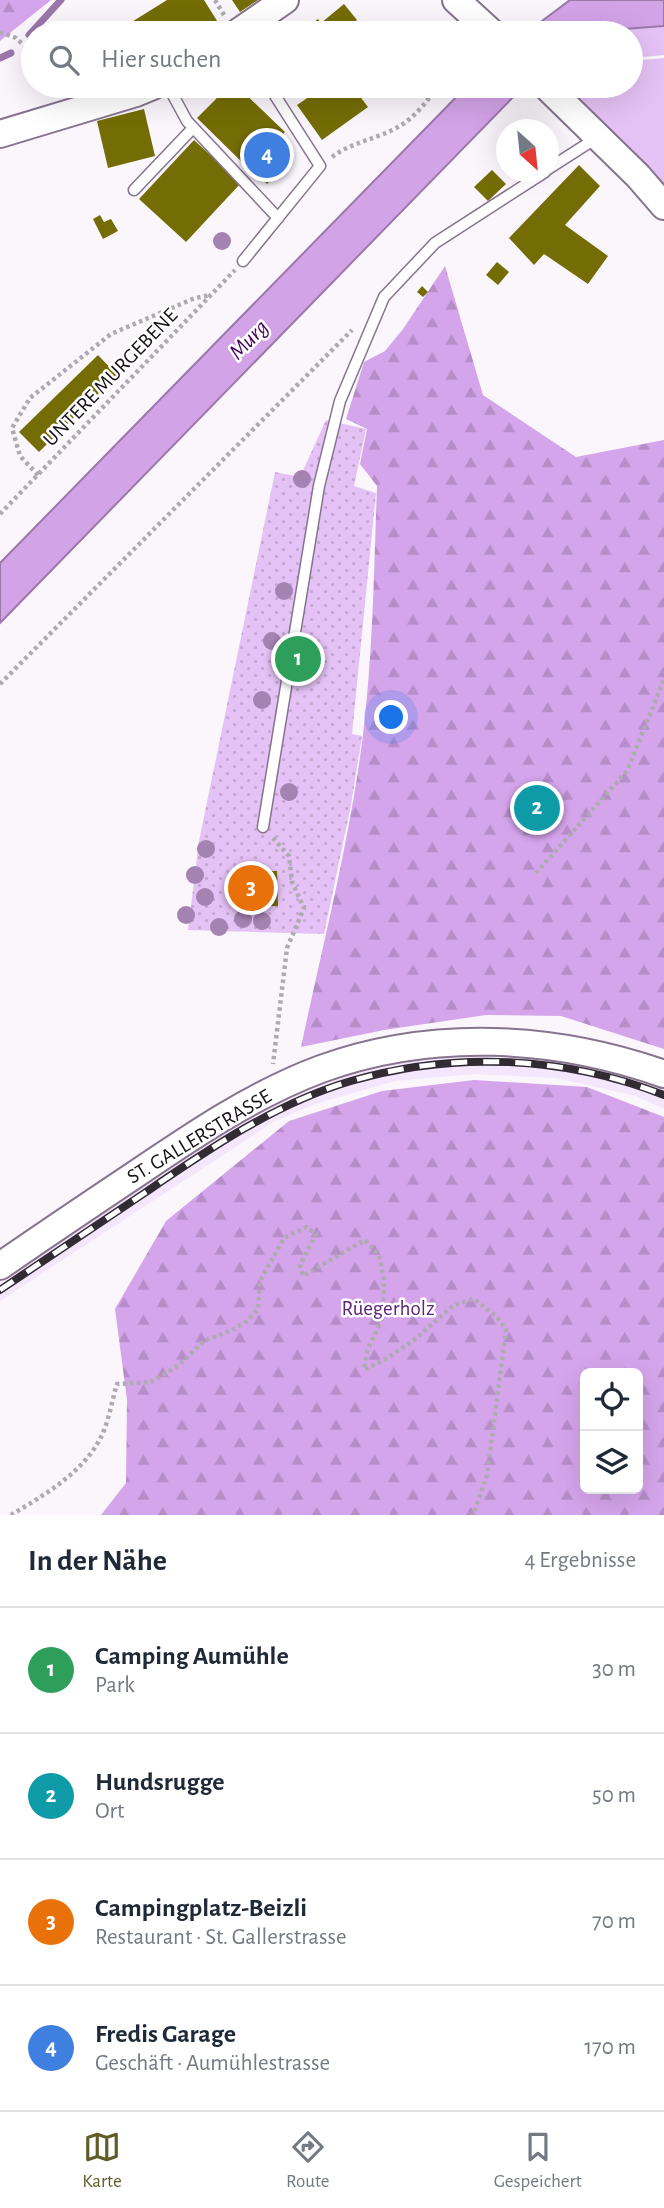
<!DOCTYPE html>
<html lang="de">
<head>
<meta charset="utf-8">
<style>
	body { margin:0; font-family:"Alegreya Sans",sans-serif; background:#f2f2f3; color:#1f2937 }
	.controls { position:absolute; right:21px; bottom:21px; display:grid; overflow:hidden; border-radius:10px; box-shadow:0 7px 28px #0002 }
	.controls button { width:63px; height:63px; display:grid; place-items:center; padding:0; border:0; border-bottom:2px solid #e0e1e3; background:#fff; color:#1f2937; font:35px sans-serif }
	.compass { position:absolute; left:496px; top:119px; width:63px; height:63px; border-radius:50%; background:#fff; box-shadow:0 7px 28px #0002; rotate:153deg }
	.you { position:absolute; left:392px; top:718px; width:24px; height:24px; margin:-18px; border:5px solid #fff; border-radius:50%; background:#1a73e8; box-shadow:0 0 0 10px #1a73e833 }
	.badge { display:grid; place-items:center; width:46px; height:46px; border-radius:50%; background:#605c28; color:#fff; font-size:23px; font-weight:700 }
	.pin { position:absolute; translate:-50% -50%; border:4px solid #fff; box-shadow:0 2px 7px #0006 }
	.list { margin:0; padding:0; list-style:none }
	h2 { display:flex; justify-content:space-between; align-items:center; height:91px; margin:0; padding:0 28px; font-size:30px }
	h2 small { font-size:23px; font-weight:400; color:#747a83 }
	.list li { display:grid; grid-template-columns:46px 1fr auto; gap:21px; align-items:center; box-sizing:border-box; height:126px; padding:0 28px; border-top:2px solid #e0e1e3 }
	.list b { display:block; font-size:26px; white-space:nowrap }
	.list p { margin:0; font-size:23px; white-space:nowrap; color:#747a83 }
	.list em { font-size:23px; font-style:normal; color:#747a83 }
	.icon { flex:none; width:38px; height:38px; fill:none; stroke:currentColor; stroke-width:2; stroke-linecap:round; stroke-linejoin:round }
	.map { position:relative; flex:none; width:664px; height:1515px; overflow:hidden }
	.search { position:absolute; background:#fff; box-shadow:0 7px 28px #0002; left:21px; right:21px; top:21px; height:77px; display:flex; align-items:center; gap:18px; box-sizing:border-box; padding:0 24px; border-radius:38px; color:#747a83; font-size:26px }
	.sheet { height:595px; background:#fff }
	nav { display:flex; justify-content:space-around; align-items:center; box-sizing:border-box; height:98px; border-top:2px solid #e0e1e3; background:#fff; font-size:19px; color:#747a83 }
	nav a { display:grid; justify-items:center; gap:4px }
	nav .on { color:#605c28 }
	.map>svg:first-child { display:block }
	.built { fill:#f4e6fc }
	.green { fill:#e5c2f5 }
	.forest { fill:url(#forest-firs); fill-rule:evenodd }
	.park { fill:url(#park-dots) }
	.water { fill:#d3a3e8; stroke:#9b77aa; stroke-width:2 }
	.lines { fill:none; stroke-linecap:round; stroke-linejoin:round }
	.stream { stroke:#9b77aa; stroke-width:7 }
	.building { fill:#746d06 }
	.lane-casing { stroke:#86748e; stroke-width:13 }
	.secondary-casing { stroke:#86748e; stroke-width:30 }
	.path { stroke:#afaab1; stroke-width:4.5; stroke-dasharray:3.5 3.5; stroke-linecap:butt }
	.lane { stroke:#fff; stroke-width:10 }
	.secondary { stroke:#fff; stroke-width:26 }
	.rail-casing { stroke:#322b34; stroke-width:8 }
	.rail { stroke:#fff; stroke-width:5; stroke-dasharray:16; stroke-linecap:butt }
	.tree { fill:#a482b2 }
	.labels { text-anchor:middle; stroke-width:5; stroke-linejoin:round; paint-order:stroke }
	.street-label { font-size:21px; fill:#18111b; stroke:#fff }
	.park-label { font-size:21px; fill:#5e2475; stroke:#fff }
	.water-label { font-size:23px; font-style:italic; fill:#420057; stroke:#fff }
</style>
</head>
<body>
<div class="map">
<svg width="664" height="1515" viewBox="0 0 664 1515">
	<defs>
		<pattern id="forest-firs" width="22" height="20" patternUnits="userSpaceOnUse" patternTransform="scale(1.75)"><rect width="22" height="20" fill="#d5a5eb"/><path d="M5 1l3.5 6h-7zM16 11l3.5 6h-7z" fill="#b68dc9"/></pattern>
		<pattern id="park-dots" width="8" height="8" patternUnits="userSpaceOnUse" patternTransform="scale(1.75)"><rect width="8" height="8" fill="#e5c2f5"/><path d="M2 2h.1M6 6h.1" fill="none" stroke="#c4a6d1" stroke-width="1.8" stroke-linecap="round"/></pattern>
	</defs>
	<rect width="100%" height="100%" fill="#faf6fc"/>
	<polygon class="built" points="462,1056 509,1056 560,1060 610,1070 664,1088 664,1109 636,1096 556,1078 474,1074 395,1081 318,1103 275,1121 0,1301 0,1283 203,1146 271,1106 348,1075 428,1058"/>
	<g class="green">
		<polygon points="664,26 664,55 631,58 631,33 595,33"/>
		<polygon points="664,58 664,190 564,86 631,86 631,61"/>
	</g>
	<g class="forest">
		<polygon points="0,0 51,0 0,41"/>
		<path d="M445,266L483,395L576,457L664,440V1049L561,1016L486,1015L384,1030L301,1047C323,943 350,840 363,735C373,652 374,569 377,486L360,464L367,429L346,419L364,362L385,351L403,329Z"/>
		<path d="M474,1080L587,1087L664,1117V1515H101L126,1483L127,1400L115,1309L166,1221L289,1121L382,1091ZM638,1373V1489H585V1373Z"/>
	</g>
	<polygon class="park" points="326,420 366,429 354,486 376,493 352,734 362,736 351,805 324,934 188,930 199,841 275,472 300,477"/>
	<g class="water">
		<polygon points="570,0 664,0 664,26 597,31 593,33 526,33"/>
		<polygon points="467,86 524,86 0,623 0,563"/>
	</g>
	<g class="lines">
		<g class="stream">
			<polyline points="29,35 61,0"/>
			<polyline points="0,58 11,53"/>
		</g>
	</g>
	<g class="building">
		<polygon points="167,0 204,0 219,24 204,33 114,33"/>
		<polygon points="232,0 258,0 240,12"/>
		<polygon points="344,4 357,20 342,33 300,33 318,19 321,23"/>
		<polygon points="229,86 237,86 285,132 273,144 290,160 267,184 250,167 249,169 197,118"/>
		<polygon points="325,86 352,86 368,107 322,140 297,105"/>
		<polygon points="144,109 155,156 108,168 97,121"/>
		<polygon points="194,140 241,183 186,242 139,199"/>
		<polygon points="579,165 600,186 565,225 608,256 588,284 544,254 534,265 509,238"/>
		<polygon points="492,170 506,184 488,201 474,187"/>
		<polygon points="100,215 104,222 111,219 118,231 103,239 93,219"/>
		<polygon points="497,262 509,272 498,285 486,275"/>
		<polygon points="422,286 428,292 423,297 417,292"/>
		<polygon points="98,355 117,375 39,452 19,432"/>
		<polygon points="277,871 278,906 236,906 236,872"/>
	</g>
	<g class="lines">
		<defs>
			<g id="lane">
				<polyline points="168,86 187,121 278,218"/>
				<polyline points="548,169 598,137"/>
				<polyline points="134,190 193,128"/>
				<polyline points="243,261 320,166 269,86"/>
				<polyline points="263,827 319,486 340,401 384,297 435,243 545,172"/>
			</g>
			<g id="secondary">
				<polyline points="456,0 492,33"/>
				<polyline points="237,33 285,0"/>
				<polyline points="546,86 638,176 664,206"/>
				<polyline points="0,134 136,93 153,86"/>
				<path d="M0,1266C45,1235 91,1204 136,1174C195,1134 254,1094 321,1069C431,1029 554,1035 664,1074"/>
			</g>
		</defs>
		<use href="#lane" class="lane-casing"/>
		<use href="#secondary" class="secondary-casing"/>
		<g class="path">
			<polyline points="215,0 224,15"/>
			<polyline points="0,32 16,38 33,54"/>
			<path d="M332,157C352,142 377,139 398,127C413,119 429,100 437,86"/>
			<polyline points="38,475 20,456 12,428 30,398 111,334 195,298 211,295"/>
			<polyline points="0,514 235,270"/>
			<polyline points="0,684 352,330"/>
			<polyline points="273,838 289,856 292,882 304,908 287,948 273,1064"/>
			<polyline points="536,873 627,771 664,679"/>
			<polyline points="365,1369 384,1360 413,1341 454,1305 474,1299 497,1317 506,1330 487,1475 473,1515"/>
			<path d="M11,1515C44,1495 83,1473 101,1437C109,1421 112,1400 117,1384L151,1382L179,1365L204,1341L232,1330L247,1321L258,1309L260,1281L284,1238L306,1227L316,1234L300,1265L303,1276L365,1240L379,1255L384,1280L383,1316L367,1351L364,1370"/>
		</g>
		<use href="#lane" class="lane"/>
		<use href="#secondary" class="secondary"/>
		<defs>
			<path id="rail" d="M0,1290C49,1257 97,1225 146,1192C209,1149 276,1103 351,1081C454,1051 564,1056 664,1095"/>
		</defs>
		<use href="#rail" class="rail-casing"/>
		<use href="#rail" class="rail"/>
	</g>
	<g class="tree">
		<circle cx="222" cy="241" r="9"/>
		<circle cx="302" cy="479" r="9"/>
		<circle cx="284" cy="591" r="9"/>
		<circle cx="272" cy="641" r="9"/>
		<circle cx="313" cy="664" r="9"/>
		<circle cx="262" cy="700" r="9"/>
		<circle cx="289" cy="792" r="9"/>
		<circle cx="206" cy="849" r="9"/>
		<circle cx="195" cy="875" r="9"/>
		<circle cx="205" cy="897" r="9"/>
		<circle cx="186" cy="915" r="9"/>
		<circle cx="243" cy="919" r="9"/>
		<circle cx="262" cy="921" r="9"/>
		<circle cx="219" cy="927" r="9"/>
	</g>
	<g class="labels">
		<g class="street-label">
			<text transform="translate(110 377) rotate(-46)" y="7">UNTERE MURGEBENE</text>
			<text transform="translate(199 1136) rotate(-31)" y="7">ST. GALLERSTRASSE</text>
		</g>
		<g class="park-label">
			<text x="388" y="1315">Rüegerholz</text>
		</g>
		<g class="water-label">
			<text transform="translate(248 339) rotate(-46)" y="8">Murg</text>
		</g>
	</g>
</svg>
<div class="controls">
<button><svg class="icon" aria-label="locate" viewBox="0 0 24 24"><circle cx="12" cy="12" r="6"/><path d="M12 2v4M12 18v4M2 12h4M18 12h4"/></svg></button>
<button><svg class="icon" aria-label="layers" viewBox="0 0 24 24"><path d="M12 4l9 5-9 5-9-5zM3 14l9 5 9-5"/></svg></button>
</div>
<svg class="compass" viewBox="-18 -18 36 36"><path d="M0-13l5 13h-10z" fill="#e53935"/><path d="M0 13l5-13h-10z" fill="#747a83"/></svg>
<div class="you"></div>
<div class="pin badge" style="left:298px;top:659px;background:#2e9e5b">1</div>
<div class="pin badge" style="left:537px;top:808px;background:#0f9aa8">2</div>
<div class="pin badge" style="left:251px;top:888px;background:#e8710a">3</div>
<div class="pin badge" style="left:267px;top:155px;background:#3f7fe0">4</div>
<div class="search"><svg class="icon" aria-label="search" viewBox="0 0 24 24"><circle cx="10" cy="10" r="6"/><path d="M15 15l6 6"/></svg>Hier suchen</div>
</div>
<section class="sheet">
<h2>In der Nähe<small>4 Ergebnisse</small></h2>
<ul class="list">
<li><span class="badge" style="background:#2e9e5b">1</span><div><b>Camping Aumühle</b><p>Park</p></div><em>30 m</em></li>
<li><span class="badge" style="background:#0f9aa8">2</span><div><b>Hundsrugge</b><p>Ort</p></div><em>50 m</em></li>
<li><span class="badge" style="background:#e8710a">3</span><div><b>Campingplatz-Beizli</b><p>Restaurant · St. Gallerstrasse</p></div><em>70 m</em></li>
<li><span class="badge" style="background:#3f7fe0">4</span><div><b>Fredis Garage</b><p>Geschäft · Aumühlestrasse</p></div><em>170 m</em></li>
</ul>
</section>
<nav>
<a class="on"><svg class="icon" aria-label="map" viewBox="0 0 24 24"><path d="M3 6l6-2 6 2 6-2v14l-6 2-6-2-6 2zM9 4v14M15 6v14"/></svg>Karte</a>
<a><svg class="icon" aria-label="directions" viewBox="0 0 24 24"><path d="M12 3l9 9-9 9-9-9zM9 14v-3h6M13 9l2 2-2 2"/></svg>Route</a>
<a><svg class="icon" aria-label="saved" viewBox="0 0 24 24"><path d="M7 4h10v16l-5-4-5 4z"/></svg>Gespeichert</a>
</nav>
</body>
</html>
